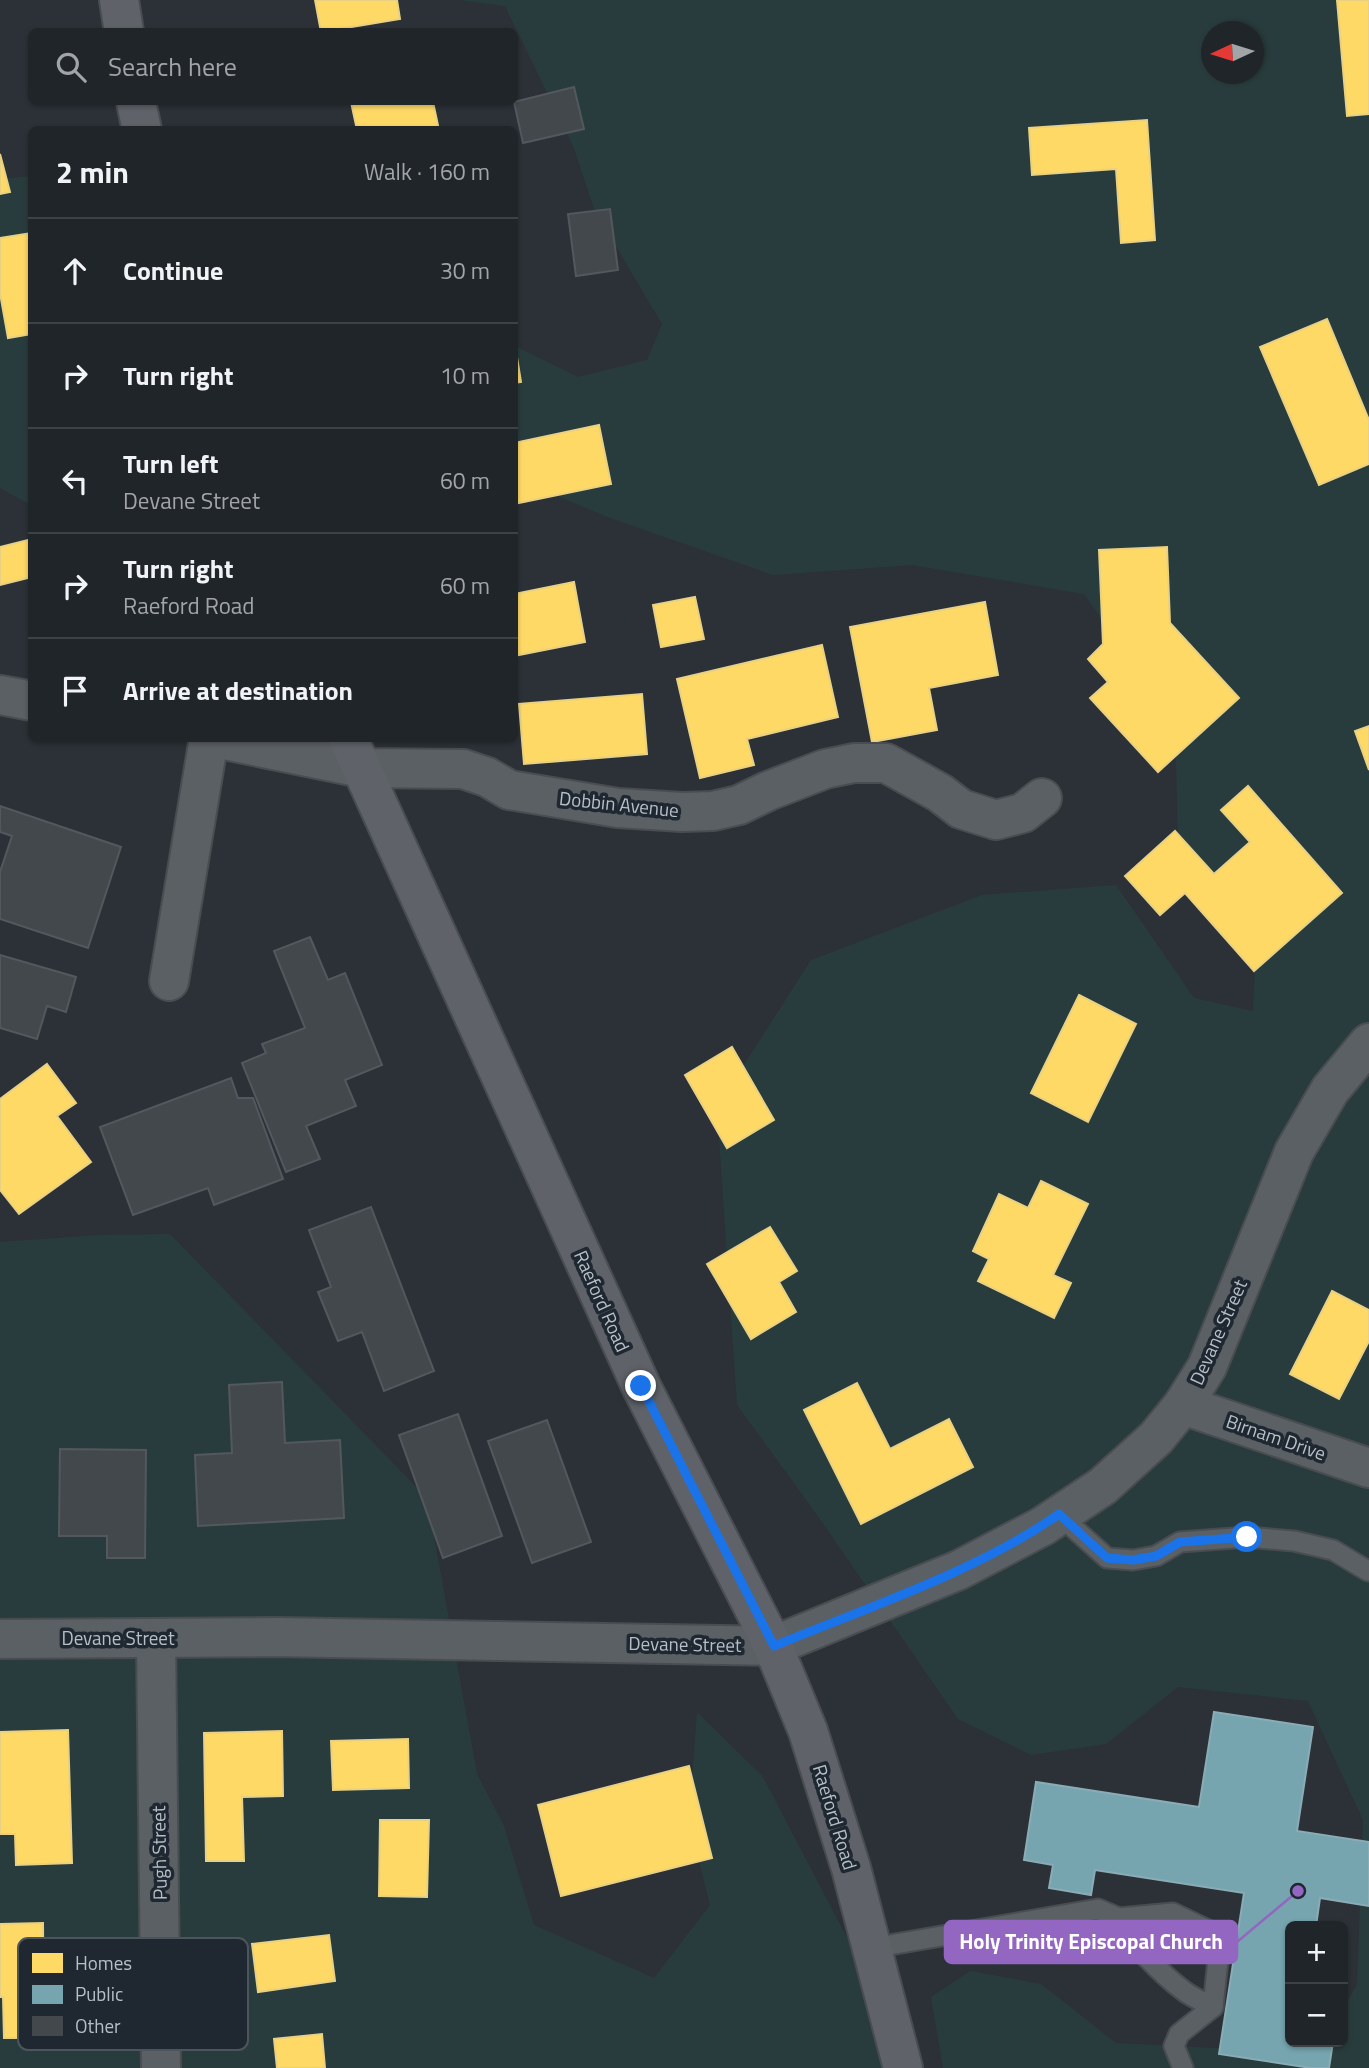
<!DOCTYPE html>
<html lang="en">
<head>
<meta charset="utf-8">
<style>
	body { margin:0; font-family:"Titillium Web",sans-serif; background:#282d31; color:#f1f3f6 }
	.controls { position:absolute; right:21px; bottom:21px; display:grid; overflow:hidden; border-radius:10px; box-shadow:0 2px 5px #0004 }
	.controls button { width:63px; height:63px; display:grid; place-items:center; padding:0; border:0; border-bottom:2px solid #3d4246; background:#202529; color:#f1f3f6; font:35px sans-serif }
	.compass { position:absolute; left:1201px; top:21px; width:63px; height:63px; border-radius:50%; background:#202529; box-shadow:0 2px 5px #0004; rotate:266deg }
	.stop { position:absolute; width:21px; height:21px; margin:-16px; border:5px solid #1a73e8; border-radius:50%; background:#fff }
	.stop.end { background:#1a73e8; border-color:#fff; box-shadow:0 2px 7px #0008 }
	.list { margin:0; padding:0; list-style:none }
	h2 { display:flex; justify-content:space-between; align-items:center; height:91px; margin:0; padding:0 28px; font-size:30px }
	h2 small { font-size:23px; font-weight:400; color:#a2a5a8 }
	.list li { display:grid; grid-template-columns:46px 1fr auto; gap:21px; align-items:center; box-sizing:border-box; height:105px; padding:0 28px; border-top:2px solid #3d4246 }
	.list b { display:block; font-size:26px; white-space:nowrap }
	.list p { margin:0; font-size:23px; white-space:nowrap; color:#a2a5a8 }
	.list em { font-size:23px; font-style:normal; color:#a2a5a8 }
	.icon { flex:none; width:38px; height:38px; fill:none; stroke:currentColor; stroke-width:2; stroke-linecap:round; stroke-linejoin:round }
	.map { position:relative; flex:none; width:1369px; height:2068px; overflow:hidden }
	.search { position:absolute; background:#202529; box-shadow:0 2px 5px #0004; left:28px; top:28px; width:490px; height:77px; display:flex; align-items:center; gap:18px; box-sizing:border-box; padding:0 24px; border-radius:10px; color:#a2a5a8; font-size:26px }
	.panel { position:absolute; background:#202529; box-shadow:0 2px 5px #0004; left:28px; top:126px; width:490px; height:616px; border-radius:10px }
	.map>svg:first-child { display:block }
	.green { fill:#293c3d; fill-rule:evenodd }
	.homes { fill:#ffd966; stroke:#e9d183; stroke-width:2 }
	.public { fill:#76a5af; stroke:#89acb6; stroke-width:2 }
	.building { fill:#43484d; stroke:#53585f; stroke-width:2 }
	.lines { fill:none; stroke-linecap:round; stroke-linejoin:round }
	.service-casing { stroke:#494d52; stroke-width:23 }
	.minor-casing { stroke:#494d52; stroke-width:42 }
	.secondary-casing { stroke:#494d52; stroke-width:42 }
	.service { stroke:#5b6065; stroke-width:19 }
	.minor { stroke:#5b6065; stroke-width:38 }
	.secondary { stroke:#5f6369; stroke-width:38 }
	.route { stroke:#1a73e8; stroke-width:9 }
	.labels { text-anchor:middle; stroke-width:7; stroke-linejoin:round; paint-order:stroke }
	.street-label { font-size:19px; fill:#b6bec7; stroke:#1f2831 }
	.key { fill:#1f2831; stroke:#4c555e; stroke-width:2 }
	.key-label { font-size:19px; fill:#b6bec7 }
	.leader { fill:none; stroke:#9366c2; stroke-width:2.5 }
	.callout-dot { fill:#9366c2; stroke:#1f2831; stroke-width:2.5 }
	.callout { fill:#9366c2; stroke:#9366c2; stroke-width:2.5 }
	.callout-label { font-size:21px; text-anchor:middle; font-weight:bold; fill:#fff }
</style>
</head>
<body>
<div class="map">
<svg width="1369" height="2068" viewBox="0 0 1369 2068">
	<rect width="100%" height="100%" fill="#2b3137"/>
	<g class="green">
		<path d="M459,0H1369V2068H943L931,1997L970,1971L1041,1984L1116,2043L1315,2053L1322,2042H1343V2009L1357,1985L1363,1820L1308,1701L1178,1687L1106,1744L1031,1755L958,1719L815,1512L737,1405L717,1107L811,960L982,895L1116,885L1194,998L1253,1011L1258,911L1178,840L1175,723L1084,594L912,565L773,575L605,516L515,478V346L578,377L647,360L662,324L595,211L574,148L505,6ZM1212,32H1254V74H1212Z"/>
		<polygon points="31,176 31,505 0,488 0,179"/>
		<polygon points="170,1234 427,1498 477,1774 504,1826 534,1925 654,1978 710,1905 689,1821 697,1712 763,1777 891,2022 893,2068 0,2068 0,1242 99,1235"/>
	</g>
	<g class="homes">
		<polygon points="315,0 397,0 400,19 321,32"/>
		<polygon points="1337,0 1369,0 1369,114 1347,116"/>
		<polygon points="351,102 433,102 439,130 357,130"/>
		<polygon points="1147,120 1155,240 1121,243 1116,169 1032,175 1029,128"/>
		<polygon points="0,154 10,192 0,194"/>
		<polygon points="32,233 32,334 8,338 0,293 0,238"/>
		<polygon points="1327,319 1369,420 1369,464 1319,485 1260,347"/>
		<polygon points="515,345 521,382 514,383 514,345"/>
		<polygon points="599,425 611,484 514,504 514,443"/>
		<polygon points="32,539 32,577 0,585 0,547"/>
		<polygon points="1167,547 1170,623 1239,698 1158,772 1090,698 1108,682 1088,659 1103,644 1099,550"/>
		<polygon points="574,582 585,642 514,656 514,594"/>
		<polygon points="695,597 704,639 661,647 653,605"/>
		<polygon points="985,602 998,675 929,688 937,730 872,742 850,627"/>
		<polygon points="822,645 838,717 747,739 754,765 700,778 677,679"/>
		<polygon points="642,694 647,754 524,764 519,704"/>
		<polygon points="1369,726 1369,770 1355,731"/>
		<polygon points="1248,786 1342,893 1254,971 1185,893 1160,915 1125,876 1175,831 1214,874 1250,842 1221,810"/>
		<polygon points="1079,995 1136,1024 1088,1122 1031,1093"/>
		<polygon points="732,1047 774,1120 727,1148 685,1075"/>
		<polygon points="47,1064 76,1103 57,1116 91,1162 19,1214 0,1190 0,1099"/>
		<polygon points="1041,1181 1088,1204 1053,1275 1071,1283 1054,1318 978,1281 989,1259 973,1251 999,1194 1028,1208"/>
		<polygon points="770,1227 797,1271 779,1282 796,1312 751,1339 707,1264"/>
		<polygon points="1332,1291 1369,1310 1369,1341 1339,1399 1290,1374"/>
		<polygon points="857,1383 890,1449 949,1419 973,1467 861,1524 804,1410"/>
		<polygon points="68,1730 72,1863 16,1865 15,1834 0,1834 0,1732"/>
		<polygon points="282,1731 283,1796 242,1797 244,1861 206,1861 204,1733"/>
		<polygon points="408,1739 409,1788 333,1790 331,1741"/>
		<polygon points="689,1766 712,1858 561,1896 538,1805"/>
		<polygon points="380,1820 429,1820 427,1897 379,1896"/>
		<polygon points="43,1923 44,2038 4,2038 3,1997 0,1997 0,1924"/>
		<polygon points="329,1935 335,1981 258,1992 252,1944"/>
		<polygon points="322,2034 325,2068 277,2068 274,2039"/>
	</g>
	<polygon class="public" points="1214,1712 1313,1727 1297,1831 1369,1842 1369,1906 1320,1898 1316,1926 1290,1926 1290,1951 1287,1972 1290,1972 1290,2042 1333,2042 1329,2068 1311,2068 1219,2054 1244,1893 1095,1870 1091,1895 1049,1888 1053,1865 1024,1860 1036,1782 1199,1807"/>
	<g class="building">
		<polygon points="574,87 584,129 523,143 514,102"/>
		<polygon points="610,209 618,270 576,276 568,214"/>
		<polygon points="0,806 121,847 88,948 0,919 0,872 12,836 0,832"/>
		<polygon points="310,937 328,980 345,973 382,1065 345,1080 356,1106 306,1126 320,1159 286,1172 242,1063 266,1053 262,1044 305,1028 274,951"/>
		<polygon points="0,955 76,977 66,1012 47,1006 37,1039 0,1028"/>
		<polygon points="231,1078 238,1098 253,1098 283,1179 214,1205 208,1188 133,1215 100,1127"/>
		<polygon points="371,1207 434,1371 384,1391 362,1332 338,1341 318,1292 331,1287 309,1230"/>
		<polygon points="282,1382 285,1443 340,1440 344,1518 198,1526 195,1455 232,1453 229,1385"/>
		<polygon points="458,1414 502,1536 443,1558 399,1435"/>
		<polygon points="547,1420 591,1542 532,1563 488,1441"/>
		<polygon points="60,1449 146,1450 145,1558 107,1558 107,1536 59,1536"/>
	</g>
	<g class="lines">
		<defs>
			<g id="service">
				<polyline points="1059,1515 1107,1558 1133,1560 1156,1556 1180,1542 1247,1537 1294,1541 1333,1550 1368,1571"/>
				<path d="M1119,1918C1127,1941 1164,1976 1184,1991C1193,1998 1204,2002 1213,2007"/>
				<polyline points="872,1948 1098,1909 1119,1918 1173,1913 1208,1930 1218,1960 1213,2007 1179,2034 1174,2046 1183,2068"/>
			</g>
			<g id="minor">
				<polyline points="0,695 32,701"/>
				<polyline points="215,738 361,768 463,769 487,777 509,790 618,808 682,812 713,811 739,805 768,791 825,769 854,763 886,763 940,793 961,809 996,820 1023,813 1042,798"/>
				<polyline points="169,981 209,738"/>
				<polyline points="1183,1405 1369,1468"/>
				<polyline points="156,1638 161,2068"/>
				<polyline points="0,1639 276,1637 773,1646 959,1570 1043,1526 1103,1486 1156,1438 1183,1405 1207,1367 1294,1152 1330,1090 1369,1043"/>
			</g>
			<g id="secondary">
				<polyline points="119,0 124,32"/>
				<polyline points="136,102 142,130"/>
				<polyline points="348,738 641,1386 773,1646 808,1731 851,1868 903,2068"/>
			</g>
		</defs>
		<use href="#service" class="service-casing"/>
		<use href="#minor" class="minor-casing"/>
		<use href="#secondary" class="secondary-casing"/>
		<use href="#service" class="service"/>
		<use href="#minor" class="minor"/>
		<use href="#secondary" class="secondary"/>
	</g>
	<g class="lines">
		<path class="route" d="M641,1386L774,1646C866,1608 978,1571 1059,1514L1107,1558L1133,1560L1156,1556L1180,1542L1247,1537"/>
	</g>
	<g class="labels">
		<g class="street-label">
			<text transform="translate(619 804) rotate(6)" y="7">Dobbin Avenue</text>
			<text transform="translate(602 1301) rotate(66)" y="7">Raeford Road</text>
			<text transform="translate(1218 1332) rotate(-66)" y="7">Devane Street</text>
			<text transform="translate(1276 1437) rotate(19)" y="7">Birnam Drive</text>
			<text x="118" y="1645">Devane Street</text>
			<text transform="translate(685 1644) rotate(1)" y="7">Devane Street</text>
			<text transform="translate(835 1817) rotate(73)" y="7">Raeford Road</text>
			<text transform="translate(159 1853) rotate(-91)" y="7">Pugh Street</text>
		</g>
	</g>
	<rect x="18" y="1938" width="230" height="112" rx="10" class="key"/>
	<rect x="32" y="1953" width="31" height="20" fill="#ffd966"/>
	<rect x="32" y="1985" width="31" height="19" fill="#76a5af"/>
	<rect x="32" y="2016" width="31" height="20" fill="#43484d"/>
	<g class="key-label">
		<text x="75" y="1970">Homes</text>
		<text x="75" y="2001">Public</text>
		<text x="75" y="2033">Other</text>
	</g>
	<path class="leader" d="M1298 1891L1237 1942"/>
	<circle class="callout-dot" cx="1298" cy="1891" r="7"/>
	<rect class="callout" x="945" y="1921" width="292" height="42" rx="7"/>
	<g class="callout-label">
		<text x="1091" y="1949">Holy Trinity Episcopal Church</text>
	</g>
</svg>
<div class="controls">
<button>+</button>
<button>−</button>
</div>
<svg class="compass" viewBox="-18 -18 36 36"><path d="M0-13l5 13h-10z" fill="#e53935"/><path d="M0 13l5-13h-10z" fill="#a2a5a8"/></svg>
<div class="stop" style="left:1247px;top:1537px"></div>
<div class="stop end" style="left:641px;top:1386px"></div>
<div class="search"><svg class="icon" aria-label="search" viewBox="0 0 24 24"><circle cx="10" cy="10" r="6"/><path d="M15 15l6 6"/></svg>Search here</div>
<section class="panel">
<h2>2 min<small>Walk · 160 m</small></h2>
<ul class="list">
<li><svg class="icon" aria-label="ahead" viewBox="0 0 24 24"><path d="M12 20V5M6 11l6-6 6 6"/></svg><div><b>Continue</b></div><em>30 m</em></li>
<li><svg class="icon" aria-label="right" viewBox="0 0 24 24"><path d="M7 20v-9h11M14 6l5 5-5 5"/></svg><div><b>Turn right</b></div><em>10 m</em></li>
<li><svg class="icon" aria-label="left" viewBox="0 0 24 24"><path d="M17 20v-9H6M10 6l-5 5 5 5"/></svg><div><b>Turn left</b><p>Devane Street</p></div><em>60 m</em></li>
<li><svg class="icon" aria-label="right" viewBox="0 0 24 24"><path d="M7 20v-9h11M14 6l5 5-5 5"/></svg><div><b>Turn right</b><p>Raeford Road</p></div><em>60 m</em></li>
<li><svg class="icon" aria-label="arrive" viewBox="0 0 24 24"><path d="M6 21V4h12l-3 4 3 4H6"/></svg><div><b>Arrive at destination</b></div></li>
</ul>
</section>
</div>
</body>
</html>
